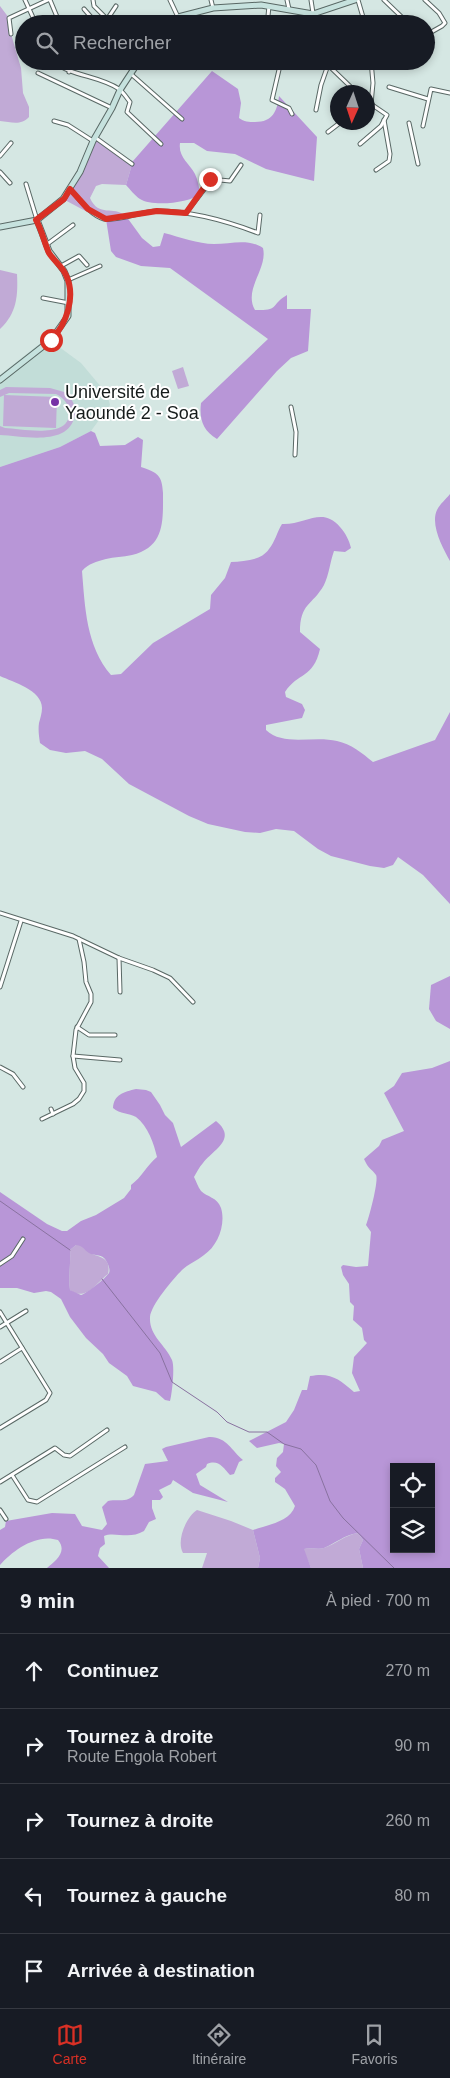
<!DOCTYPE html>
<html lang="fr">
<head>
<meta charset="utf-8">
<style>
	body { margin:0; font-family:Arial,sans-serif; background:#242831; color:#f1f3f6 }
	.controls { position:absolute; right:15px; bottom:15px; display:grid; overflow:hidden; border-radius:0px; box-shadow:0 2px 8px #0003 }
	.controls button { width:45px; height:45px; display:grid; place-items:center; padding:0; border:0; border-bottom:1px solid #363941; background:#171b24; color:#f1f3f6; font:25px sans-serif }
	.compass { position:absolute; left:330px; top:85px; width:45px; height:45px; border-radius:50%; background:#171b24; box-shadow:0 2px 8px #0003; rotate:183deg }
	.stop { position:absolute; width:15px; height:15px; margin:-11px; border:4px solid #d93025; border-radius:50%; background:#fff }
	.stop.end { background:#d93025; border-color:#fff; box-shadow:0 1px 5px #0008 }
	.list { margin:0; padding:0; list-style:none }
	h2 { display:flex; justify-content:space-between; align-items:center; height:65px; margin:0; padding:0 20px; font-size:21px }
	h2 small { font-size:16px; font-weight:400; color:#9ea1a6 }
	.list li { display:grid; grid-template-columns:32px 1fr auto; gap:15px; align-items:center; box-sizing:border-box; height:75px; padding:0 20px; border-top:1px solid #363941 }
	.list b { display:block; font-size:19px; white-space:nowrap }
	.list p { margin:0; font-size:16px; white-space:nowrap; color:#9ea1a6 }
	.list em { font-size:16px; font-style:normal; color:#9ea1a6 }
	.icon { flex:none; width:28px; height:28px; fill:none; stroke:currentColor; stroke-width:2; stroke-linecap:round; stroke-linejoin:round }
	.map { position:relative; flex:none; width:450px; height:1568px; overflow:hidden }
	.search { position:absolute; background:#171b24; box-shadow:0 2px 8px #0003; left:15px; right:15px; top:15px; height:55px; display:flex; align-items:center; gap:12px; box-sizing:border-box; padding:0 18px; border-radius:28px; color:#9ea1a6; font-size:19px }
	.sheet { height:440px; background:#171b24 }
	nav { display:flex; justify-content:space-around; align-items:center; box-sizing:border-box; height:70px; border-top:1px solid #363941; background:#171b24; font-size:14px; color:#9ea1a6 }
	nav a { display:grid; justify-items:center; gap:2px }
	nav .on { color:#d93025 }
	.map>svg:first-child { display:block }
	.built { fill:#c2ddd8 }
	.green { fill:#c1aad6 }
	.forest { fill:#b896d7; fill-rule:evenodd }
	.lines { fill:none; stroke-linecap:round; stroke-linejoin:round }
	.stream { stroke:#8972a0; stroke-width:1 }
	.street-casing { stroke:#596865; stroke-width:5 }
	.secondary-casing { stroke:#596865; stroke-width:7 }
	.street { stroke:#fff; stroke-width:3 }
	.secondary { stroke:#c6e2de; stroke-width:5 }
	.route { stroke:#d93025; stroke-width:6 }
	.poi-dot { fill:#7632a6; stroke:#fff; stroke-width:2 }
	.labels { text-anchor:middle; stroke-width:4; stroke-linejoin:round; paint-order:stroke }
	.poi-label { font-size:18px; fill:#151b1a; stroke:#fff; text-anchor:start }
</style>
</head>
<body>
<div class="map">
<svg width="450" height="1568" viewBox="0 0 450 1568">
	<rect width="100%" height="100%" fill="#d5e7e3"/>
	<polygon class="built" points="47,338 81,363 107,394 110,405 91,431 60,447 0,467 0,375"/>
	<g class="green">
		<path d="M0,6L9,18L11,34L21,68L23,93L29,107V117C21,126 11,122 0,121Z"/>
		<path d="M95,138L123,158L133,161L126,185L102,184L96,186L90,198C99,218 113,205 126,216L106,219V222L63,199Z"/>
		<path d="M0,270L17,274C18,296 17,313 0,329Z"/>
		<polygon points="183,367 189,386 178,389 172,371"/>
		<path d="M6,387L50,388L64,392C71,397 77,406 75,415C69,447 24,436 0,435V426L5,428C22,429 70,439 69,413C69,404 64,398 56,394L9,393L0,397V390Z"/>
		<polygon points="4,395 57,397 56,428 3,426"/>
		<path d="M76,1245H82C85,1248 88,1252 92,1254C103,1258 111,1259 108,1274C96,1283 86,1302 70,1290C68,1277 71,1264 70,1250Z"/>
		<path d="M197,1510L231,1521L253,1530L260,1558L258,1568H202L207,1553H183C176,1541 186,1517 197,1510Z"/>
		<path d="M358,1533L363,1540L359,1549L363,1568H311L303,1549C311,1547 318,1550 324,1548C336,1544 345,1535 358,1533Z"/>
	</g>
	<g class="forest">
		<path d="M212,71L238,89L241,103L239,118C244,122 249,122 255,122C273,122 277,111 279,96L317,137L314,181L266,169L235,154L207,151L194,143H180C178,157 189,163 195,174C198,180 199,187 200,194C190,203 152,207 140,199C135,196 130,189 126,185L133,161Z"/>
		<path d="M126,216L142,238L153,247L160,246L164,233C180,237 198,244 214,244C231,244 248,238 263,248C268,269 243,289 255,310C280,311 270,305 287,295V309H311L308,351L291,358L277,371L217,439C203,431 199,419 201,403L268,339L170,268L141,266L116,257L111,251L106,219Z"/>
		<path d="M91,431L95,433L100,446L125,445L138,437L143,440L141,467C158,473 162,475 163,493C163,521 165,547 132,555C123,557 114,557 106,559C96,562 89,563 82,571C85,607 86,646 111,675L121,674L153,643L210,609L211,595L225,578L231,562C244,561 261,561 269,549C275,542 277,532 282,524C306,525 322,506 340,527C346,534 349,540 351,548L345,552L334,551C330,562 329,575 324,585C312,606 300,603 300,632L320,649C313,679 298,672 285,692L286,697L302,704L305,710L302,718L266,725V730C284,747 314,735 337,741C351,744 362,753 373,762L435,740L450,712V904L423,875L398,857L393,865L384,868L370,866L331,856L318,849L294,831L276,829L260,833L245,832L208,824L189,816L129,784L102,759L85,751L66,753L50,750L40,743C39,736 38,730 39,723C40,719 42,713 42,708C42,690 13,682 0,676V467L60,447Z"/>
		<path d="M450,494V561C443,548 430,525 437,510C440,504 446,499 450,494Z"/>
		<polygon points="450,976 450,1029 436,1021 429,1009 431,985"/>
		<path d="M450,1061V1568H363L359,1549L363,1540L358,1533C344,1535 336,1543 324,1548C318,1550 311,1547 304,1549L311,1568H258L260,1558L253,1530C267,1525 290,1522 295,1506L285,1489L275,1482V1478L281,1472L276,1466L277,1458L283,1452L284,1444L279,1443L257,1448L249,1441L286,1422L294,1410L302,1390H307L310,1376C331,1372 339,1379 354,1392L360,1391L352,1373L354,1357L367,1343L364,1340L362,1328L353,1320L354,1306L350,1302L349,1284L343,1275L341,1267L343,1265L356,1267L368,1266L371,1232L366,1225C369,1218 379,1180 376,1175C371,1168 369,1170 364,1159L379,1146L382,1140L404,1131L384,1093L394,1086L402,1073L432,1068ZM394,1467H431V1549H394Z"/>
		<path d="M136,1089L146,1090L151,1092L160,1105L165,1115L173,1123L181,1147L216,1121C238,1139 213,1150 203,1163C199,1167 197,1172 194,1177C196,1181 198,1187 201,1191C207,1197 217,1197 221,1208C226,1224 218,1246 204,1255C197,1261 188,1264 182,1270C173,1279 151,1305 150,1317C149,1336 165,1344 172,1360C175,1367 172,1394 170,1401L165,1400L156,1392L133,1386L127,1376L109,1363L103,1354L86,1338L70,1317L61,1299L51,1292L46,1291L34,1293L17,1288H0V1192L47,1224L62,1231H67L81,1221L96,1215L124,1198L131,1189V1185C142,1177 147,1165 157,1157C154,1144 148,1126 136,1117C129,1113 120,1114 113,1108C114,1094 124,1092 136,1089ZM76,1245C84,1246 84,1250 89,1253C94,1256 100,1254 104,1258C107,1261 111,1269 109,1273C106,1278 86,1294 81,1295L70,1290C68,1277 71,1264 70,1250Z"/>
		<path d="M209,1437C226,1436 232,1451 243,1460L239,1462L234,1474L230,1475C223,1467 218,1459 207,1464L206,1467L196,1474L200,1485L228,1502L193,1493L173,1480L171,1484L159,1490L163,1497L160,1500H152V1508L156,1519L149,1522L144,1531C129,1540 114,1531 104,1536L105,1544L100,1548L98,1556L109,1568H47C55,1561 68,1552 58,1540C37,1533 13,1550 0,1565V1530L5,1527L6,1521L52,1513L75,1514L82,1526L102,1530L107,1524L102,1507L108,1501C118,1499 127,1503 134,1495L145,1464L168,1461L162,1449L166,1447Z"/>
	</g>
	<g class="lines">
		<g class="stream">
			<polyline points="0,1201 70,1250"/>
			<polyline points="102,1279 160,1353 172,1382 217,1412 227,1422 249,1432 267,1432 284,1444 301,1449 316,1465 330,1501 343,1518 394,1568"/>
		</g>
		<defs>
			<g id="street">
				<polyline points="25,0 36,24"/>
				<polyline points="50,0 60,24"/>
				<polyline points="93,0 94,6 107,19"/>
				<polyline points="170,0 178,17"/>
				<polyline points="211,0 213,8"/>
				<polyline points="287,0 289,9"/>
				<polyline points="311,0 313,13"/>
				<polyline points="358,0 365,24"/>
				<polyline points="384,0 409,24"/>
				<polyline points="425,0 439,13 445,23 442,26 426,35"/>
				<polyline points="269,6 268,16 270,24"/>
				<polyline points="84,9 97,24"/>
				<polyline points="104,24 116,6"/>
				<polyline points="11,34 9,18 48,0"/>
				<path d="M53,61C72,77 98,75 119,89C123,92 127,98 130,102L127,112L161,144"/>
				<polyline points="264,61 280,67"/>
				<polyline points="281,61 272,100 289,108 292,114"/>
				<polyline points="318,61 328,65 356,92"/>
				<polyline points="69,72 73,61"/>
				<polyline points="38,73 112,108"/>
				<polyline points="131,74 182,119"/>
				<polyline points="389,87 428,99"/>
				<polyline points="371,104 373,83 371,61"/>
				<polyline points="316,110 321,85 328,65"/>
				<polyline points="54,121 68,125 93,141"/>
				<polyline points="409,123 418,164"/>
				<polyline points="423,126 431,89 450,93"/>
				<polyline points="328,132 341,122"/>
				<polyline points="96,138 132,164"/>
				<polyline points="360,144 381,126 387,115 368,102"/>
				<polyline points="0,156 11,143"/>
				<polyline points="376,170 389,161 390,154 384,120"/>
				<polyline points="0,172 10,183"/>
				<polyline points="210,179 230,181 241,165"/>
				<polyline points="26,184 37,220"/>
				<path d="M70,189C79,199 90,215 104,219C116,222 143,211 157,211C190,211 227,221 258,233L260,215"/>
				<polyline points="186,213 206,187 213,173"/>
				<polyline points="46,245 73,225"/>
				<polyline points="61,266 79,256 87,265"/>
				<polyline points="68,280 100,266"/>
				<polyline points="43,298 69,303"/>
				<polyline points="291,407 296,432 295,455"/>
				<polyline points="0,913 73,936 119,958 153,970 170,978 193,1002"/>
				<polyline points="119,958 120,992"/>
				<polyline points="0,987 21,921"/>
				<polyline points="77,1027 89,1035 115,1035"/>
				<polyline points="73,1056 120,1060"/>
				<polyline points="0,1067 13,1074 23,1087"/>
				<polyline points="51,1109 53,1114"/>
				<polyline points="42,1119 73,1104 79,1099 84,1091 84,1083 75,1068 73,1056 76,1030 91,1002 91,994 86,982 84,962 79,939"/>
				<polyline points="0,1264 12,1256 23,1239"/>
				<polyline points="0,1312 50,1393 46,1400 0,1428"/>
				<polyline points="0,1327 26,1311"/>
				<polyline points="0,1362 22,1348"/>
				<polyline points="12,1475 28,1500 37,1502 125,1447"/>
				<polyline points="0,1482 55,1448 64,1455 70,1456 107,1430"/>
				<polyline points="0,1510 6,1519"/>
			</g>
			<g id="secondary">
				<polyline points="169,24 178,17 213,8 261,5 313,14 355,0"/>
				<polyline points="0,227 37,220 63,199 80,172 93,141 112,108 120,90 139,61"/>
				<polyline points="0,380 51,340 68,316 68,281 64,271 49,251 37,220"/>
			</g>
		</defs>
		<use href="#street" class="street-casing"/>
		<use href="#secondary" class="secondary-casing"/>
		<use href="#street" class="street"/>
		<use href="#secondary" class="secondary"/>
	</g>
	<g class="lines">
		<path class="route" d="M51,340C67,324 76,296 66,275C62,266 54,261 49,253C44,242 42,230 36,220L64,199L70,189L88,209L106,219L157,211L186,213L210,179"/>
	</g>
	<circle class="poi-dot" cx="55" cy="402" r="5"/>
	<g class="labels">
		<g class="poi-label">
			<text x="65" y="398">Université de<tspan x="65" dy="21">Yaoundé 2 - Soa</tspan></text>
		</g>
	</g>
</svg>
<div class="controls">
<button><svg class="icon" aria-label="locate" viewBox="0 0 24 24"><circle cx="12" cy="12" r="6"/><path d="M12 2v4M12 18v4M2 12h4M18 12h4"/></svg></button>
<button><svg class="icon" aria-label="layers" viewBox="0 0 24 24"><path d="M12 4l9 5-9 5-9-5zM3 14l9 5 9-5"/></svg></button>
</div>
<svg class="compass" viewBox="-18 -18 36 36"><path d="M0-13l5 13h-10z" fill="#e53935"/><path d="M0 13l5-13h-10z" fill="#9ea1a6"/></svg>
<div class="stop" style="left:51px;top:340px"></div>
<div class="stop end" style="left:210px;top:179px"></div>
<div class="search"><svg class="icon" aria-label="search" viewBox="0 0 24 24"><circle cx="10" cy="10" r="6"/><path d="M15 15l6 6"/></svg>Rechercher</div>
</div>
<section class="sheet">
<h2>9 min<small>À pied · 700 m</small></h2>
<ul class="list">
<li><svg class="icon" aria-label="ahead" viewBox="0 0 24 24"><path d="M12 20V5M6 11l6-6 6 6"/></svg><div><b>Continuez</b></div><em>270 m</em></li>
<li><svg class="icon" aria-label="right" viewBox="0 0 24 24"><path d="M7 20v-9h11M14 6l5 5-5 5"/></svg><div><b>Tournez à droite</b><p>Route Engola Robert</p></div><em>90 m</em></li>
<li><svg class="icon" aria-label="right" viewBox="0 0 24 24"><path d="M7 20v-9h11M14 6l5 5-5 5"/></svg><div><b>Tournez à droite</b></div><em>260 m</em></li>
<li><svg class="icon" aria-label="left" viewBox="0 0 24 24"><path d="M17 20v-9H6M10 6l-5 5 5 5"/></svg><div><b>Tournez à gauche</b></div><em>80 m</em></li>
<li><svg class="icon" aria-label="arrive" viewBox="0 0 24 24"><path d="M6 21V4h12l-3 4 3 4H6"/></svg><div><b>Arrivée à destination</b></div></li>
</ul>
</section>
<nav>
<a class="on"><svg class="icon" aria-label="map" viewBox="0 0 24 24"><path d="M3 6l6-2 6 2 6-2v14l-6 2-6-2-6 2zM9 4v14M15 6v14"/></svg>Carte</a>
<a><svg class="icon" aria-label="directions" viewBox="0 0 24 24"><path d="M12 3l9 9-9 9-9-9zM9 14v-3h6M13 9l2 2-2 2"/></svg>Itinéraire</a>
<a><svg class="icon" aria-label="saved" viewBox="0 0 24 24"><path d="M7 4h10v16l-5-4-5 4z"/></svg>Favoris</a>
</nav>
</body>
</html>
